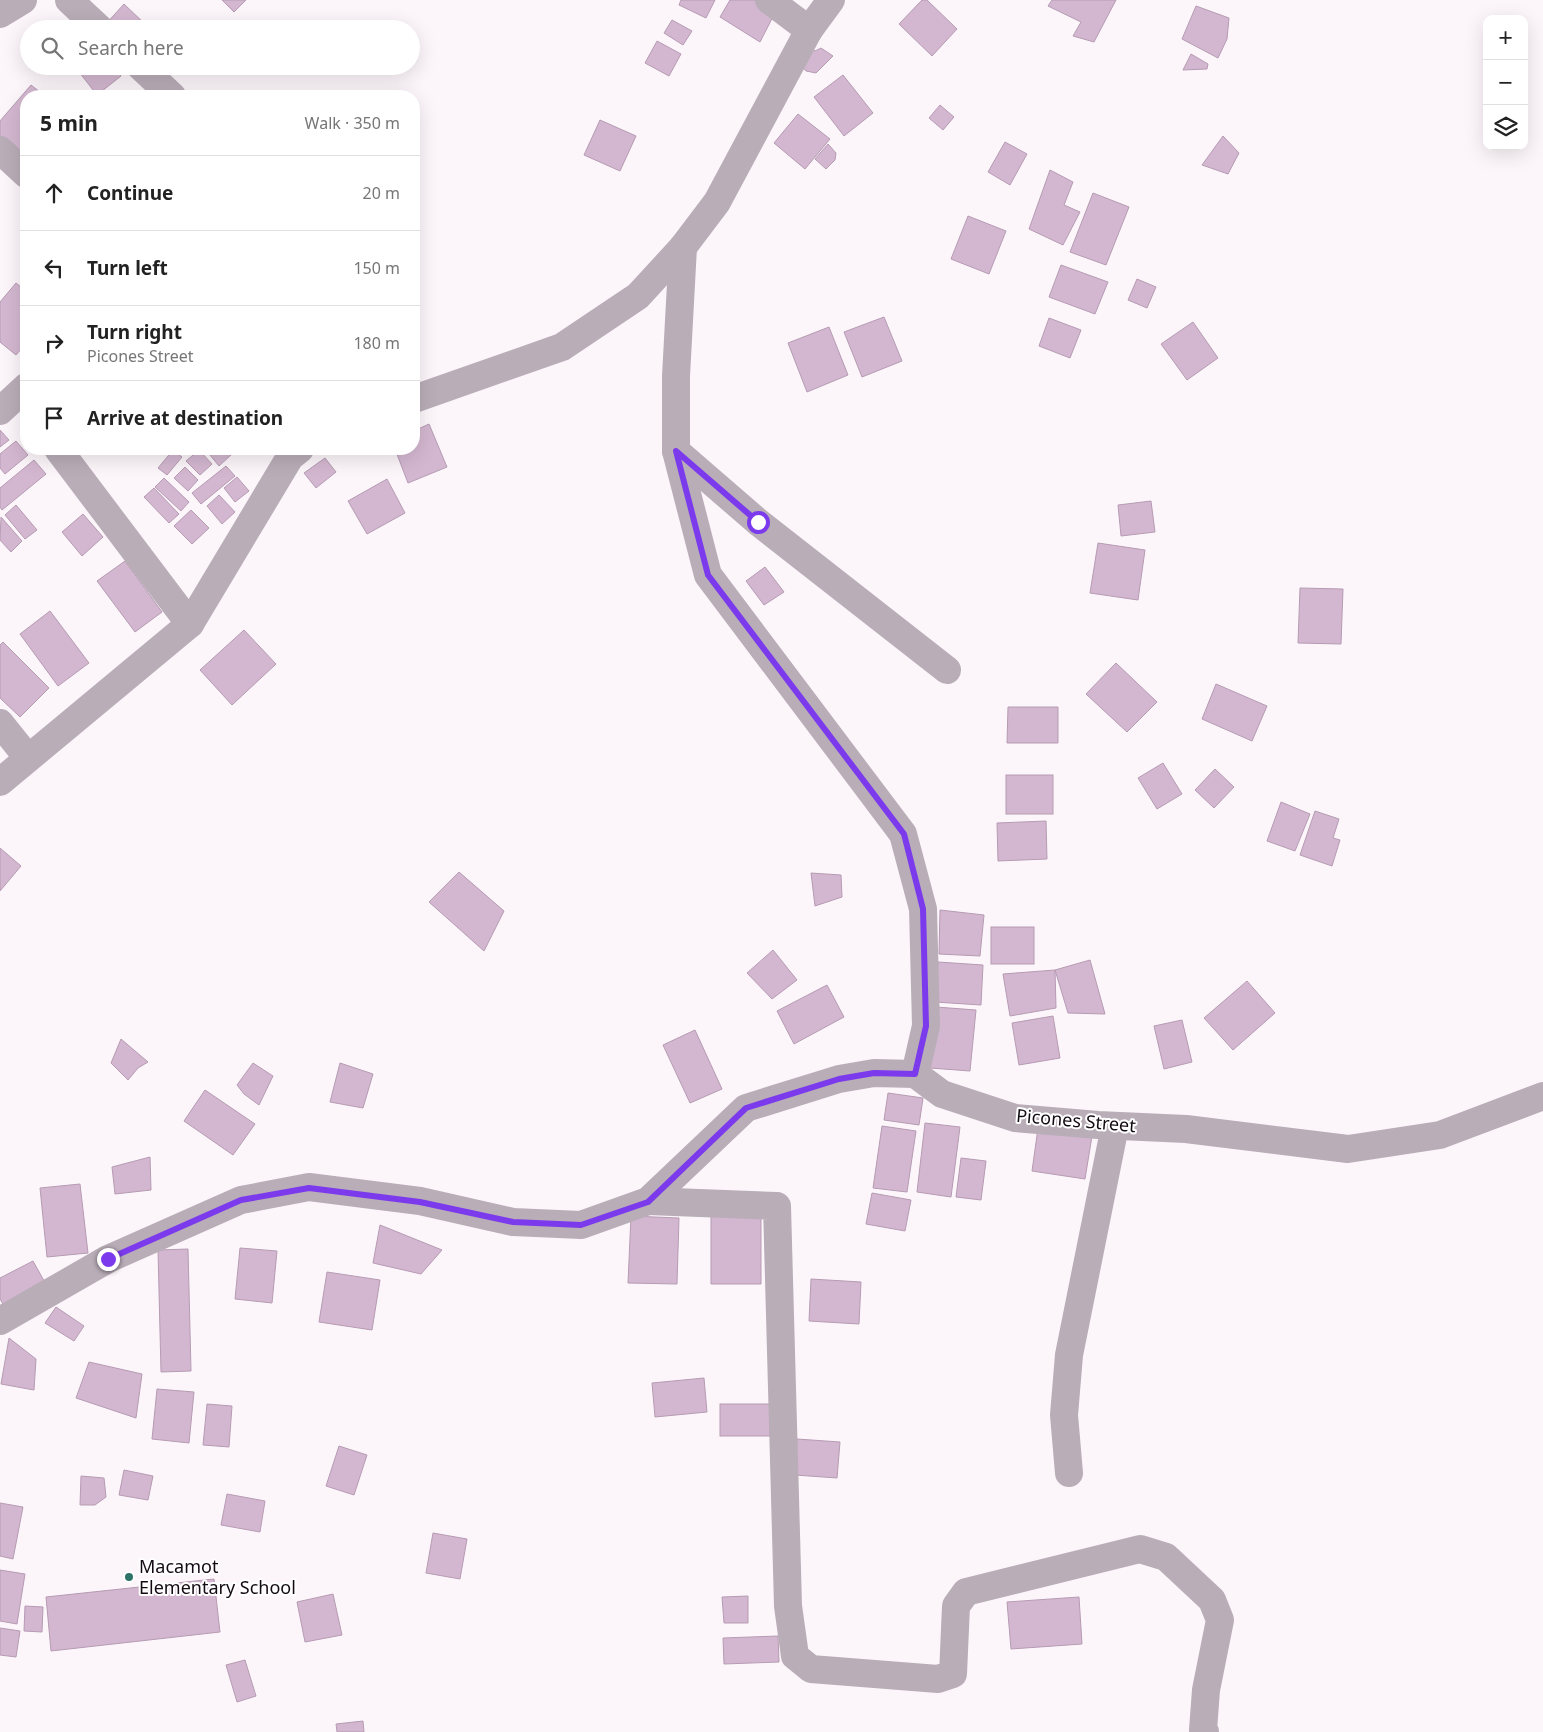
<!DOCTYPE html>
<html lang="en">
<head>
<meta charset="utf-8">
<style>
	body { margin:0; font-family:"Noto Sans",sans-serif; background:#f6f6f6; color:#222 }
	.controls { position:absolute; right:15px; top:15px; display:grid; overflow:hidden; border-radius:10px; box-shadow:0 5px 20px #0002 }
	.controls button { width:45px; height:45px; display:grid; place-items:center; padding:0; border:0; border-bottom:1px solid #e0e0e0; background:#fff; color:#222; font:25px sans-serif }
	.stop { position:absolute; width:15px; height:15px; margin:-11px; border:4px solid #7c3aed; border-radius:50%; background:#fff }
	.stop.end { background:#7c3aed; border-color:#fff; box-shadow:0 1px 5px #0008 }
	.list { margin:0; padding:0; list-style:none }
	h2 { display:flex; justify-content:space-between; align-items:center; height:65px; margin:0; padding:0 20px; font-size:21px }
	h2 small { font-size:16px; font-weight:400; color:#767676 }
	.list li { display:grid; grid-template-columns:32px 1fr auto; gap:15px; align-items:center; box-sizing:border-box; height:75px; padding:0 20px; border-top:1px solid #e0e0e0 }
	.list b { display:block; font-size:19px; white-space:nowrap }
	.list p { margin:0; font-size:16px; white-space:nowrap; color:#767676 }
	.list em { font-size:16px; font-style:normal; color:#767676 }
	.icon { flex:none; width:28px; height:28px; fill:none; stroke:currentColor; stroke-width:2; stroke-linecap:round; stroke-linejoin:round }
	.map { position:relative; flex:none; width:1543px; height:1732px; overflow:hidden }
	.search { position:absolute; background:#fff; box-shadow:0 5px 20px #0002; left:20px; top:20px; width:400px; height:55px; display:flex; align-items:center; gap:12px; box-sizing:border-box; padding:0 18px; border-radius:28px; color:#767676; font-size:19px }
	.panel { position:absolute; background:#fff; box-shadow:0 5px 20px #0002; left:20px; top:90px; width:400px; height:365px; border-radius:20px }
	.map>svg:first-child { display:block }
	.building { fill:#d3b7d0; stroke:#b69bb3 }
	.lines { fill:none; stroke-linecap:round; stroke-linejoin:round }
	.minor { stroke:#b9adb8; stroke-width:28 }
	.route { stroke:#7c3aed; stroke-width:6 }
	.poi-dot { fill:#2e7367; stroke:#fff; stroke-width:2 }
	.labels { text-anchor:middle; stroke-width:4; stroke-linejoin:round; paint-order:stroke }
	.street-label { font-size:18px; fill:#130a13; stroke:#fff }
	.poi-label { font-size:18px; fill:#130a13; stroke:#fff; text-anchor:start }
</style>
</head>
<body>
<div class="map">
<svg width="1543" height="1732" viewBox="0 0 1543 1732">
	<rect width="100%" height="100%" fill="#fcf6fb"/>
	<g class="building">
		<polygon points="222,0 246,0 234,12"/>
		<polygon points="681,0 715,0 706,18 679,5"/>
		<polygon points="730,0 762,0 777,9 760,42 720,17"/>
		<polygon points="922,0 927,0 957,29 932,56 899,24"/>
		<polygon points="1052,0 1116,0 1094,42 1073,36 1081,22 1048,6"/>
		<polygon points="124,4 147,26 144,29 110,29 105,25"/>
		<polygon points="1196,6 1229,18 1227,39 1218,58 1182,39"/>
		<polygon points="672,20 692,31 683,45 664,33"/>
		<polygon points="657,41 681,54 669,76 645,63"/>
		<polygon points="806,45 815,51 821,48 833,56 816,73 806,71 796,60"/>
		<polygon points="1191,54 1208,64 1207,69 1183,70"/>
		<polygon points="79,66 114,66 121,76 97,95 76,68"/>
		<polygon points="843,75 873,113 844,136 814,97"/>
		<polygon points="31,85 45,96 26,96 26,158 0,136 0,121"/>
		<polygon points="940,105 954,117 943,130 929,118"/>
		<polygon points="798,114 830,139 805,169 774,143"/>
		<polygon points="600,120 636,136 620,171 584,155"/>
		<polygon points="1223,136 1239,153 1228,174 1202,165"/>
		<polygon points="1005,142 1027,154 1010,185 988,172"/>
		<polygon points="828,144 836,153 835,160 826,169 815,159"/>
		<polygon points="1050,170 1073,182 1064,205 1080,212 1063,245 1029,229"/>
		<polygon points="1093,193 1129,207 1106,265 1070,252"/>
		<polygon points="968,216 1006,231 989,274 951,259"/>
		<polygon points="1061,265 1108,282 1095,314 1049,297"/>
		<polygon points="1137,279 1156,287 1147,308 1128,300"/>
		<polygon points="16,283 26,291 26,343 16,355 0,342 0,302"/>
		<polygon points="884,317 902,361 862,377 844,332"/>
		<polygon points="1049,318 1081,330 1070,358 1039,346"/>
		<polygon points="1193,322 1218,358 1187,380 1161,344"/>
		<polygon points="829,327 848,375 807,392 788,343"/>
		<polygon points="429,424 447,467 408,483 395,449 414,449 414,431"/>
		<polygon points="0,430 9,440 0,447"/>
		<polygon points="16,441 28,455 5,474 0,468 0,454"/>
		<polygon points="205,449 227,449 232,454 219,466"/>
		<polygon points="173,450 182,457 167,475 158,468"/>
		<polygon points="199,450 212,464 200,475 186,461"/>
		<polygon points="325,458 336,472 316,488 304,473"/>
		<polygon points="34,460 46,474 2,510 0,507 0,488"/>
		<polygon points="226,466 235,476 201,504 192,493"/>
		<polygon points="185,467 198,480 188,491 174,478"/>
		<polygon points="237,477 249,491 235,502 224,488"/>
		<polygon points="164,478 189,502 181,511 155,487"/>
		<polygon points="387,479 405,513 367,534 348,501"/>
		<polygon points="154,488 179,514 169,523 144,497"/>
		<polygon points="219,495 235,512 222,524 207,506"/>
		<polygon points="1151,501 1155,532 1121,536 1118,505"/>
		<polygon points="16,505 37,530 25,539 5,515"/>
		<polygon points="191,510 209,528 192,544 174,526"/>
		<polygon points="83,514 103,537 82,556 62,532"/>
		<polygon points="1,517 22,541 11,552 0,540"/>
		<polygon points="1098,543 1145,550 1138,600 1090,593"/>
		<polygon points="125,561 162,612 135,632 97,581"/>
		<polygon points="765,567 784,592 764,605 746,581"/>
		<polygon points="1300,588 1343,589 1341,644 1298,643"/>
		<polygon points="50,611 89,663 58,686 20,634"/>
		<polygon points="244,630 276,664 232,705 200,670"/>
		<polygon points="3,642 49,688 20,717 0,698 0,645"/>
		<polygon points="1116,663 1157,702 1127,732 1086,694"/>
		<polygon points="1216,684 1267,706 1252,741 1202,719"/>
		<polygon points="1008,707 1058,707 1058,743 1007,743"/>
		<polygon points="1163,763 1182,794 1157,809 1138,778"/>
		<polygon points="1215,769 1234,787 1214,808 1195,790"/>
		<rect x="1006" y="775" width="47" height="39"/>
		<polygon points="1281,802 1310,814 1295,851 1267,841"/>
		<polygon points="1315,811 1339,819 1333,838 1340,840 1332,866 1300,855"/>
		<polygon points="1046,821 1047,859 998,861 997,823"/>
		<polygon points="0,848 21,866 0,891"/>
		<polygon points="459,872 504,911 484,951 429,902"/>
		<polygon points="811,873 841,875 842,897 815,906"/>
		<polygon points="940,910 984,915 980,956 939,954"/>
		<rect x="991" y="927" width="43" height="37"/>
		<polygon points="773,950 797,980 772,999 747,973"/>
		<polygon points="1090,960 1105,1014 1068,1013 1055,970"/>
		<polygon points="938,962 983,965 981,1005 935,1002"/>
		<polygon points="1055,970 1056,1008 1010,1016 1003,974"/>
		<polygon points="1247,981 1275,1013 1233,1050 1204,1018"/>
		<polygon points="827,985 844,1017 794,1044 777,1011"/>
		<polygon points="936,1007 976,1010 970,1071 930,1068"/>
		<polygon points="1053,1016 1060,1058 1019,1065 1012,1023"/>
		<polygon points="1182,1020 1192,1062 1164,1069 1154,1026"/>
		<polygon points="695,1030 722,1089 690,1103 663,1045"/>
		<polygon points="121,1039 148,1062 138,1068 128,1080 111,1063"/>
		<polygon points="253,1063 273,1076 259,1105 244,1094 237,1085"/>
		<polygon points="340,1063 373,1074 363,1108 330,1102"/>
		<polygon points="205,1090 255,1124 233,1155 184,1121"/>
		<polygon points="888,1093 923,1098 919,1125 884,1120"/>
		<polygon points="925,1123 960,1127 951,1197 917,1192"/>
		<polygon points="882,1126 916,1131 907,1192 873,1188"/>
		<polygon points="1038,1128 1092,1136 1085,1179 1032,1171"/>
		<polygon points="150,1157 151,1190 115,1194 112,1167"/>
		<polygon points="961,1158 986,1161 981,1200 956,1197"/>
		<polygon points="80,1184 88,1253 47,1257 40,1188"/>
		<polygon points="872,1193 911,1200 905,1231 866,1224"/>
		<polygon points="761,1215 761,1284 711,1284 711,1216"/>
		<polygon points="631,1216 679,1218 677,1284 628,1283"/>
		<polygon points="380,1225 442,1250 421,1274 373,1263"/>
		<polygon points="240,1248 277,1251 272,1303 235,1299"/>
		<polygon points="188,1249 191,1371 161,1372 158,1250"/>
		<polygon points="33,1261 48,1288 7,1311 0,1299 0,1278"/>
		<polygon points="327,1272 380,1280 372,1330 319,1322"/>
		<polygon points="811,1279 861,1282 859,1324 809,1321"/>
		<polygon points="56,1307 84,1326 74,1341 45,1323"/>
		<polygon points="9,1338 36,1359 34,1390 1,1384"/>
		<polygon points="89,1362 142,1374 136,1418 76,1398"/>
		<polygon points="704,1378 707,1412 655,1417 652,1383"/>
		<polygon points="157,1389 194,1392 189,1443 152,1439"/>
		<polygon points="207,1404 232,1406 229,1447 203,1445"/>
		<rect x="720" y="1404" width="50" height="32"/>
		<polygon points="797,1439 840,1442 837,1478 795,1475"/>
		<polygon points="339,1446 367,1455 354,1495 326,1486"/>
		<polygon points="124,1470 153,1476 148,1500 119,1495"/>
		<polygon points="81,1476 104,1478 106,1497 95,1505 80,1505"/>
		<polygon points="227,1494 265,1501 260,1532 221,1525"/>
		<polygon points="0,1503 23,1507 13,1559 0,1556"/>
		<polygon points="433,1533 467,1539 460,1579 426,1573"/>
		<polygon points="0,1570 25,1574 17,1624 0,1621"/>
		<polygon points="214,1579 220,1632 51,1651 46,1597"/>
		<polygon points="333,1594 342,1635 305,1642 297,1602"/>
		<polygon points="748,1596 748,1623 724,1623 722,1597"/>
		<polygon points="1079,1597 1082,1644 1011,1649 1007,1602"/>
		<polygon points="25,1606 43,1607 42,1632 24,1631"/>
		<polygon points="0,1628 20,1631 16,1657 0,1655"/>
		<polygon points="778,1636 779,1662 724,1664 723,1638"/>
		<polygon points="245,1660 256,1696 237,1702 226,1665"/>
		<polygon points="363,1721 364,1732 337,1732 336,1724"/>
	</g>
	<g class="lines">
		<g class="minor">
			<polyline points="69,0 100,29"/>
			<polyline points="769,0 809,30"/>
			<polyline points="0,14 23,0"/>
			<polyline points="140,66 172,96"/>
			<polyline points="0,150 26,174"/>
			<polyline points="683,247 676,376 676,451 708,575 903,834 923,909 926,1026 915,1074"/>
			<polyline points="414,399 562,347 638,296 683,247 717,202 809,30 831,0"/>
			<polyline points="0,411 26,387"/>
			<polyline points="58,449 190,624"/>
			<polyline points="676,451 758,522 947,670"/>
			<polyline points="0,723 28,758"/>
			<polyline points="0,782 190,624 290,457 300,449"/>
			<polyline points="648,1201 777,1206 788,1606 795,1656 811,1669 938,1679 953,1674 956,1606 966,1592 1140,1549 1166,1557 1212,1600 1220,1620 1206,1690 1203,1730 1205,1732"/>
			<polyline points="0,1321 108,1259 241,1200 309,1187 420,1201 513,1222 581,1225 648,1201 746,1108 839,1079 874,1073 915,1074 942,1094 1015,1118 1098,1125 1186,1129 1348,1149 1440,1135 1543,1096"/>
			<polyline points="1069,1473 1064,1415 1069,1355 1115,1126"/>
		</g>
	</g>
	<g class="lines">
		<polyline class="route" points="108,1259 241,1200 309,1188 420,1202 513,1222 581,1225 648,1202 746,1108 839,1079 874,1073 915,1074 926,1026 923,909 904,834 708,575 676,451 758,522"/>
	</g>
	<circle class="poi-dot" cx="129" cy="1577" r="5"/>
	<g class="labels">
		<g class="street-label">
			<text transform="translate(1076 1121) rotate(5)" y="6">Picones Street</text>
		</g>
		<g class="poi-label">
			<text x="139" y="1573">Macamot<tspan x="139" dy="21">Elementary School</tspan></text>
		</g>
	</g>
</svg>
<div class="controls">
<button>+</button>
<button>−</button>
<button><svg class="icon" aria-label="layers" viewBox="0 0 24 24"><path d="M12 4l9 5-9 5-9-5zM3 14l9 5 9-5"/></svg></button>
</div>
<div class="stop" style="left:758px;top:522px"></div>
<div class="stop end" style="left:108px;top:1259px"></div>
<div class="search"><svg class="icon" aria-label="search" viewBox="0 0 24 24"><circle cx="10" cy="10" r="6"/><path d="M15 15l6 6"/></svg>Search here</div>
<section class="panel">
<h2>5 min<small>Walk · 350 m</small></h2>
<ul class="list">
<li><svg class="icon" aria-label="ahead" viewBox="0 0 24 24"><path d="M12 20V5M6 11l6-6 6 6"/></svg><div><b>Continue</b></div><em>20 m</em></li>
<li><svg class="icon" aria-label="left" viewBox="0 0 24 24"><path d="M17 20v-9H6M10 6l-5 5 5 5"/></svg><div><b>Turn left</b></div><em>150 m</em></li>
<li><svg class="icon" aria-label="right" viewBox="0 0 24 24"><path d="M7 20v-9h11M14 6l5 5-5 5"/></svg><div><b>Turn right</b><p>Picones Street</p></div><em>180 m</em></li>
<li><svg class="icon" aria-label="arrive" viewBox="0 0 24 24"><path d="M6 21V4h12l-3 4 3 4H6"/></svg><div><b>Arrive at destination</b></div></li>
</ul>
</section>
</div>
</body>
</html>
